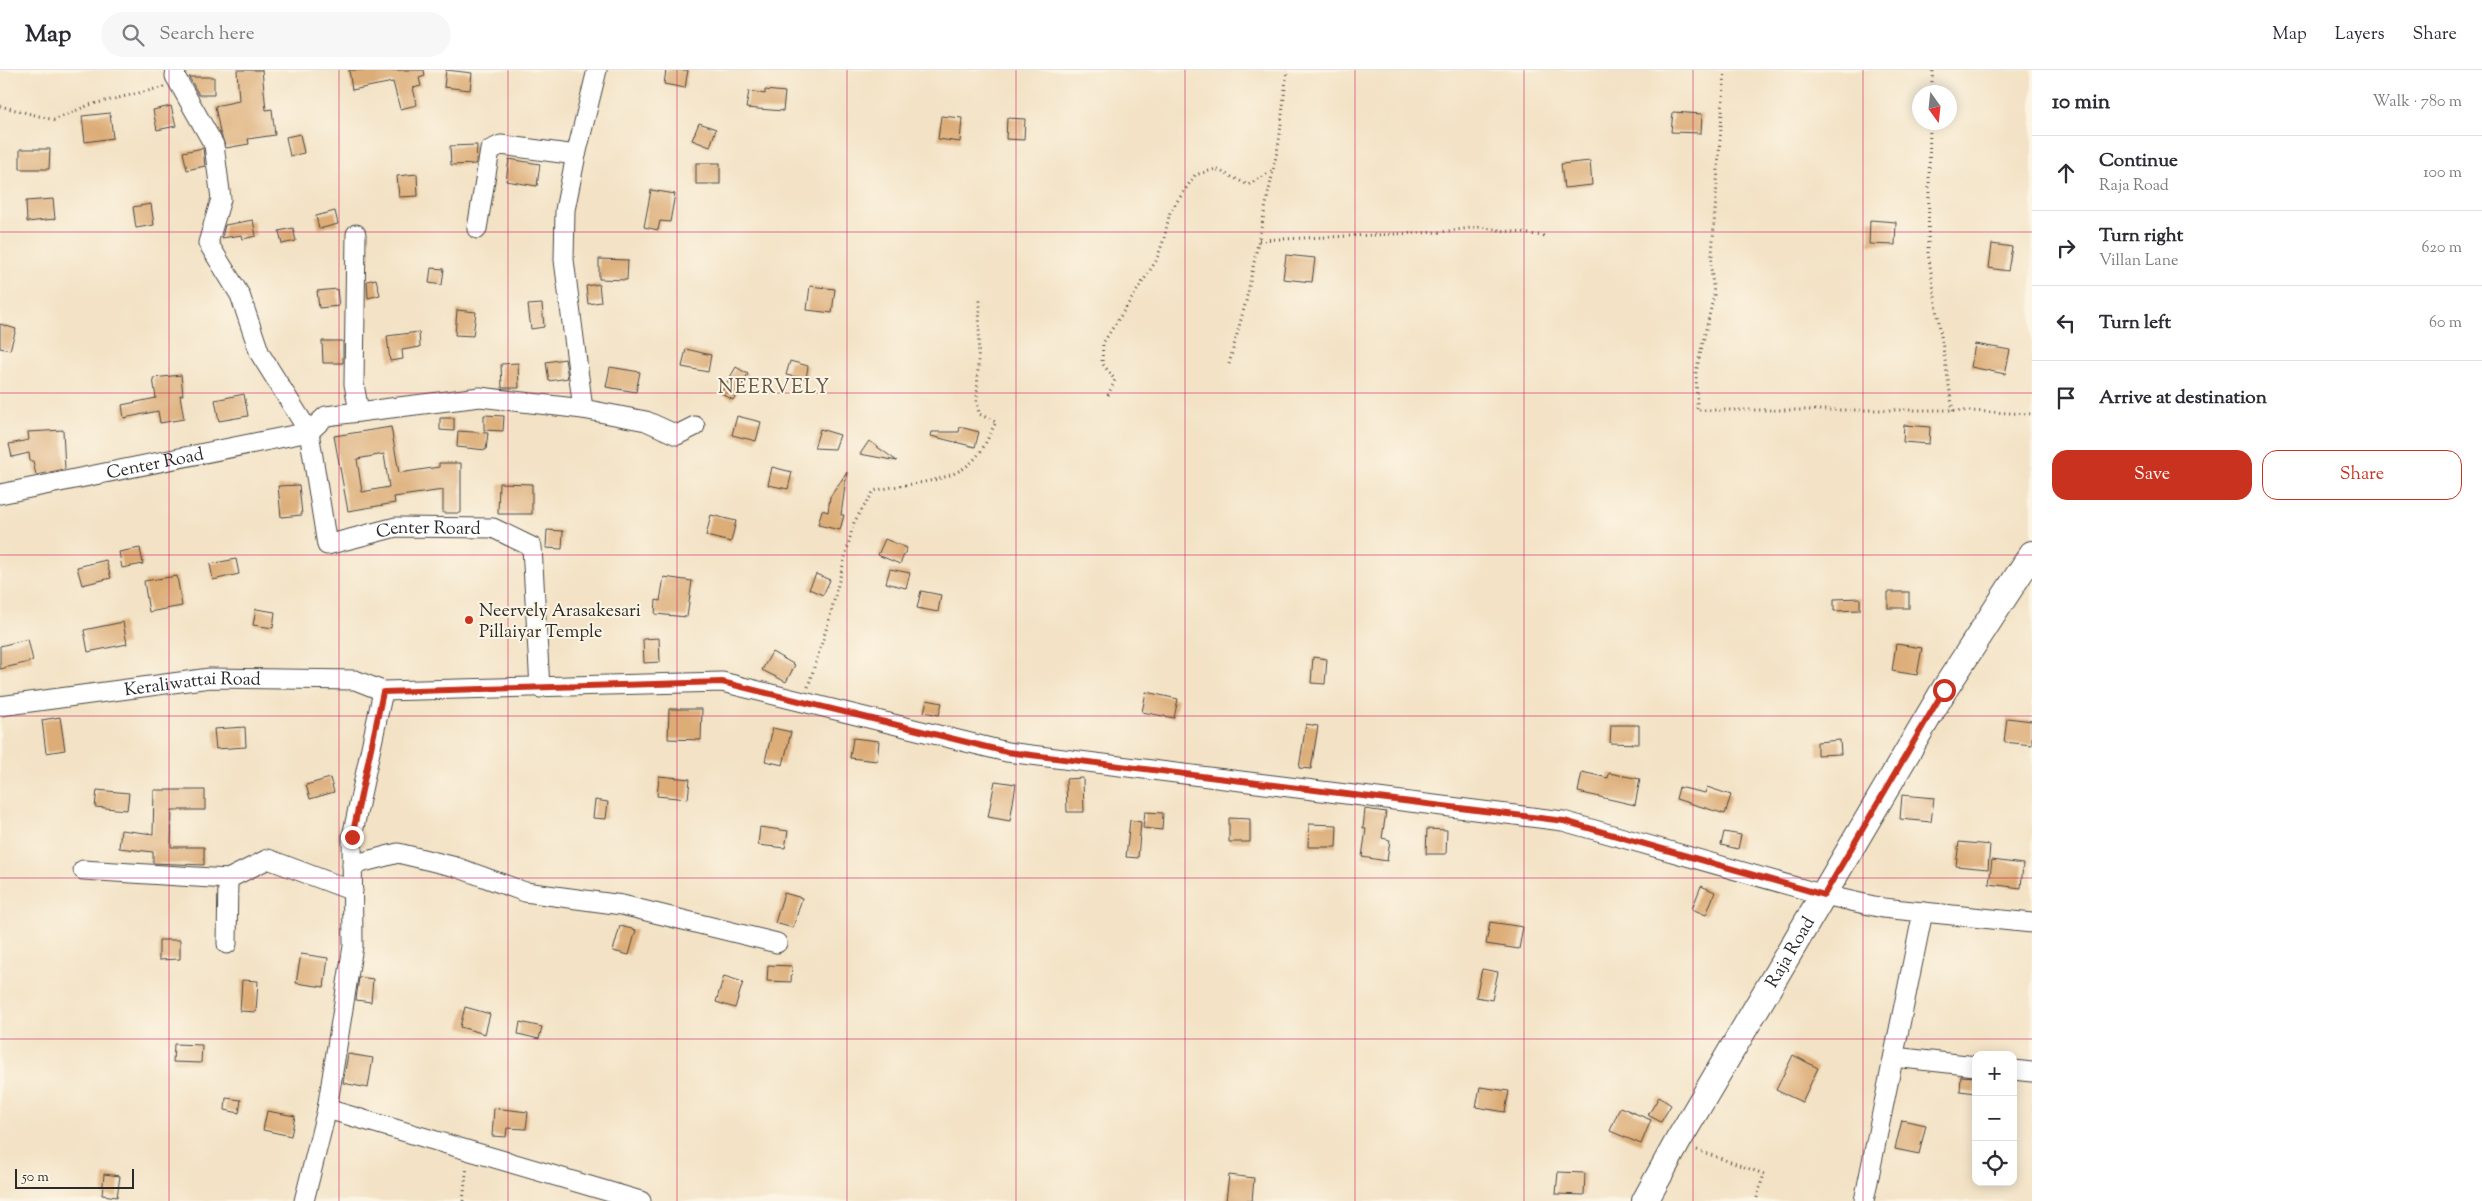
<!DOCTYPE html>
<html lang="en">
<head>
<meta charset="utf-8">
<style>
	body { margin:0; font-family:"Sorts Mill Goudy",serif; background:#f7f7f7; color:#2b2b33 }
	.controls { position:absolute; right:15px; bottom:15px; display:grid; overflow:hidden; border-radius:10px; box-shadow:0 2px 12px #0003 }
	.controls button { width:45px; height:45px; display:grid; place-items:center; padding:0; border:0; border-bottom:1px solid #e1e1e2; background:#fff; color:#2b2b33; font:25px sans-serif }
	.compass { position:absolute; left:1912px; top:15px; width:45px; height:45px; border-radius:50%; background:#fff; box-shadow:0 2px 12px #0003; rotate:165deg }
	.scale { position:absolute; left:15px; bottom:12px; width:119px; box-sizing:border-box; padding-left:5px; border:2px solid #2b2b2b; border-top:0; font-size:14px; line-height:18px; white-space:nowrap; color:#2b2b2b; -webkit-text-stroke:4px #fcf5e5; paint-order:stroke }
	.stop { position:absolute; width:15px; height:15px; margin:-11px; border:4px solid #c8321e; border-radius:50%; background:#fff }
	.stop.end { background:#c8321e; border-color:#fff; box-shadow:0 1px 5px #0008 }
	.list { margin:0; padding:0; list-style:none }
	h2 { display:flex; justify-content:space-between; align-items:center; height:65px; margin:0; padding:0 20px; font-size:21px }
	h2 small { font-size:16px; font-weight:400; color:#7c7c81 }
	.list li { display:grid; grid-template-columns:32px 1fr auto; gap:15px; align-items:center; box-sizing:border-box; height:75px; padding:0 20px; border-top:1px solid #e1e1e2 }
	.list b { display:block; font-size:19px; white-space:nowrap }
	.list p { margin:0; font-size:16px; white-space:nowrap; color:#7c7c81 }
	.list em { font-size:16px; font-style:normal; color:#7c7c81 }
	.actions { display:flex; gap:10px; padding:15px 20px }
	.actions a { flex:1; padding:11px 0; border:1px solid #c8321e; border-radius:15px; text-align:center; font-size:18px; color:#c8321e }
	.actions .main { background:#c8321e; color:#fff }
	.icon { flex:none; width:28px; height:28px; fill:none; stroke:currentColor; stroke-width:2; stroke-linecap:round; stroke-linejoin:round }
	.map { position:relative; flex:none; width:2032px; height:1131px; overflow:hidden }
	header { display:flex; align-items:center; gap:30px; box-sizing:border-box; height:70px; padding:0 25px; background:#fff; border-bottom:1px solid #e1e1e2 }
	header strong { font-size:24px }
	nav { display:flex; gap:28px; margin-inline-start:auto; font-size:18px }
	.search { width:350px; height:45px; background:#f7f7f7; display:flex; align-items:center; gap:12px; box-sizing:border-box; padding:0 18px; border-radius:28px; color:#7c7c81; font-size:19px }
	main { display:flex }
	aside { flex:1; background:#fff }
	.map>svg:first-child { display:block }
	.building { fill:#ddad78; fill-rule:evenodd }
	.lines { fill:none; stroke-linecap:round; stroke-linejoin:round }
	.street-casing { stroke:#494642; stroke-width:21 }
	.secondary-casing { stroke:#494642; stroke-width:28 }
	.path { stroke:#494642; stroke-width:3; stroke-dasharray:1 4; stroke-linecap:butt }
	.street { stroke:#fff; stroke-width:19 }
	.secondary { stroke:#fff; stroke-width:26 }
	.route { stroke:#c8321e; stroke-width:6 }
	.grid { fill:none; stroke:#c2185b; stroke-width:1; stroke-opacity:0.55 }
	.poi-dot { fill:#c8321e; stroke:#fcf5e5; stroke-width:2 }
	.labels { text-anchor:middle; stroke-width:4; stroke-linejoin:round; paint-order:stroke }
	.street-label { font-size:18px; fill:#2b2b2b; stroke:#fcf5e5 }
	.poi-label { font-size:18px; fill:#2b2b2b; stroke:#fcf5e5; text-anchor:start }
	.quarter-label { font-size:20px; letter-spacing:1px; fill:#695846; stroke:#fcf5e5 }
</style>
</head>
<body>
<header>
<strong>Map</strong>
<div class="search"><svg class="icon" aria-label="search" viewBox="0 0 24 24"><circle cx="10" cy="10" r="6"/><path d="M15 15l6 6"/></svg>Search here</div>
<nav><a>Map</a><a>Layers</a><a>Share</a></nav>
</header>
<main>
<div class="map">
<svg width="2032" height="1131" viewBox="0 0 2032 1131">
	<rect width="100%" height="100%" fill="#fcf5e5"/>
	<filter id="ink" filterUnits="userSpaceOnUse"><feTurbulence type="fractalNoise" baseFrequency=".02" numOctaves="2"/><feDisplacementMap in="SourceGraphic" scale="10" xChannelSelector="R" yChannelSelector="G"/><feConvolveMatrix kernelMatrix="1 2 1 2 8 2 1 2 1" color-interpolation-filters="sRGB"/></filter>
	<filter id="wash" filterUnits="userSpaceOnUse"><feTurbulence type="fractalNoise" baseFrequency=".0096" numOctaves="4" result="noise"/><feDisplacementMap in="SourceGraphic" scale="20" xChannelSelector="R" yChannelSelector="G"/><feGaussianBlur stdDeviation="1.12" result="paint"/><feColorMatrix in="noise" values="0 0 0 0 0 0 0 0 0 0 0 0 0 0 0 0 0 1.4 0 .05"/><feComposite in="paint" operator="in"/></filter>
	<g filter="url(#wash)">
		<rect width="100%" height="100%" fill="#f3e2c5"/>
		<g id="blocks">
			<g class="building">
				<polygon points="237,0 262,0 266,40 272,39 275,65 248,69 249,74 226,78 220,62 215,36 239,31"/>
				<polygon points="349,0 424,0 425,6 419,8 421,16 413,18 417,35 400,39 393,12 352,20"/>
				<polygon points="446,0 472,3 470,20 444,17"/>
				<polygon points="666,0 688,0 685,18 664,14"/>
				<polygon points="189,7 214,7 214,25 199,25"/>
				<polygon points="765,20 785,22 783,41 746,38 749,21 765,24"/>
				<polygon points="171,36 176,56 157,60 153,40"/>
				<polygon points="1673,42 1702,44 1701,63 1671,62"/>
				<polygon points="110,43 113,68 85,72 82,46"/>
				<polygon points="941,46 962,48 960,72 938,69"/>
				<polygon points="1007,48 1025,49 1024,70 1006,69"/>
				<polygon points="699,53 716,59 710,77 692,70"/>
				<polygon points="300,64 304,83 290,86 286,67"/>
				<polygon points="477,75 476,94 451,95 450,76"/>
				<polygon points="203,78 205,96 187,100 183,82"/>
				<polygon points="20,79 50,79 49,99 20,99"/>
				<polygon points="509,89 540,94 537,116 506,111"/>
				<polygon points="1590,91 1592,115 1564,118 1561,94"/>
				<rect x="696" y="93" width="24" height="21"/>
				<polygon points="417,104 418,126 399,127 397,106"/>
				<polygon points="651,120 675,124 670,152 660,151 658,160 644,157"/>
				<polygon points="53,129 55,149 27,152 26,131"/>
				<polygon points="151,134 154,155 136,158 133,137"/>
				<polygon points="335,141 338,154 319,159 316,146"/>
				<polygon points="253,150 256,166 243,169 242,165 222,168 225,155"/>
				<polygon points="1870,150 1896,152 1895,175 1869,174"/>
				<polygon points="293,158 296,171 282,174 279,161"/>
				<polygon points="1992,174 2012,177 2008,201 1989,198"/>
				<polygon points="1286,185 1315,188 1312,212 1283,209"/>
				<polygon points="599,189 628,190 627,210 599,209"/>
				<polygon points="431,198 444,199 442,215 429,213"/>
				<polygon points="376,209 380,225 368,228 367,211"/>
				<polygon points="599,214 601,232 588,234 586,216"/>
				<polygon points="810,216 835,219 832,243 807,240"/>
				<polygon points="337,219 339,236 319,238 317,221"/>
				<polygon points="542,234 544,257 531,259 528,235"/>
				<polygon points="457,240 476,242 473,266 455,265"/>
				<polygon points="0,254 16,259 10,280 0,278"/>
				<polygon points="419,262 420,277 402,280 403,289 390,291 387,266"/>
				<polygon points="322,271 343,271 343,293 323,293"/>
				<polygon points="1975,274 2010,280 2005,304 1971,297"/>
				<polygon points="686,279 711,285 708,302 682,297"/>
				<polygon points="565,289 568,308 549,311 546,292"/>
				<polygon points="790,291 808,296 806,309 786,305"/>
				<polygon points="518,293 519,318 502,318 501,294"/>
				<polygon points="610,297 640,302 636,322 606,317"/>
				<polygon points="736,297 748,304 733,330 721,323"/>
				<polygon points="181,305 183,325 180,325 184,349 160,353 158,341 124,348 122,335 156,328 153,308"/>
				<polygon points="244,324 248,346 219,351 215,330"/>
				<polygon points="484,345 504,346 503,361 484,360"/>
				<polygon points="737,346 761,352 756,371 732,365"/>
				<polygon points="440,348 454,348 454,361 440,360"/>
				<polygon points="1904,355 1930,357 1929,374 1903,372"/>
				<path d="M391,357L399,403L439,397V393H461V443H443V420L394,427L395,433L348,441L334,366ZM384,384L389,417L362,422L357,389Z"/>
				<polygon points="960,357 979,362 975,377 931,366 932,362 959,362"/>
				<polygon points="820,359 840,365 835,379 814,378"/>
				<polygon points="63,360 65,399 36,405 33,391 30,391 29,383 12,387 9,374 29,370 28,362"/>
				<polygon points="458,361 488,363 486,380 457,377"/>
				<polygon points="869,371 897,391 860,384"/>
				<polygon points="772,397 792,402 788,419 768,415"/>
				<polygon points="847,402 841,445 844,445 840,460 818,455 822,440 828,442 830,427"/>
				<polygon points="499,413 532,414 532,444 498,444"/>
				<polygon points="299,415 302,445 281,447 278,416"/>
				<polygon points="711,445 736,451 731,472 706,466"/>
				<polygon points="547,460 563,461 562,479 546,478"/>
				<polygon points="885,469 907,478 900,494 878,485"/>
				<polygon points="140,478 143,494 122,498 119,482"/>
				<polygon points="236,489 239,504 213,510 210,494"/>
				<polygon points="106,490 111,508 82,515 77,497"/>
				<polygon points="890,499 910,503 906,518 886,513"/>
				<polygon points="816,504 830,510 823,525 809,519"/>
				<polygon points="177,506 182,536 149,542 144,511"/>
				<polygon points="664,507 692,511 687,547 655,544 656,530 660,531"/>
				<polygon points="921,521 941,525 938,542 917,538"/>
				<rect x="1888" y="522" width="21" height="16"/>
				<polygon points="1860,528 1860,540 1834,541 1834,529"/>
				<polygon points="256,539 275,542 273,558 253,555"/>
				<polygon points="123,552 127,574 88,582 84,560"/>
				<polygon points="659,568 660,592 644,593 643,569"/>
				<polygon points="28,569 33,591 0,599 0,576"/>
				<polygon points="1896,574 1922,578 1917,605 1892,601"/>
				<polygon points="772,582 795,595 786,612 762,600"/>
				<polygon points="1313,587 1327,589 1325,614 1311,613"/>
				<polygon points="1146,622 1178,629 1174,648 1142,642"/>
				<polygon points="927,630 942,633 939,645 924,642"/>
				<polygon points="669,639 702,639 701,670 668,669"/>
				<polygon points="60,647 65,680 46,683 42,650"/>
				<polygon points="2007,648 2032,651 2032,675 2004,672"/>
				<polygon points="1306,654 1318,656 1311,699 1299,698"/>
				<polygon points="1611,655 1639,655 1639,674 1610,673"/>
				<polygon points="245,657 246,677 216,679 214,659"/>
				<polygon points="773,658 791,662 783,695 765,691"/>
				<polygon points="853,668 879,671 877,691 850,688"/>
				<polygon points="1840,670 1841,684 1817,685 1817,672"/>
				<polygon points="1582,702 1608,708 1609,703 1640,709 1635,735 1578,722"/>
				<polygon points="659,706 690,709 688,729 657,726"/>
				<polygon points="330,708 334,722 310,729 306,715"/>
				<polygon points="1083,708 1084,742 1067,742 1066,709"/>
				<polygon points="995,711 1016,714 1010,751 988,747"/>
				<polygon points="1679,717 1705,723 1707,717 1731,725 1725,744 1676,729"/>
				<polygon points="97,720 129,723 127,740 95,737"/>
				<polygon points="154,720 205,720 205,740 172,740 171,777 204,777 204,795 153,793 153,782 119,778 121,760 153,764"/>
				<polygon points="1902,725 1934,728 1931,752 1900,749"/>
				<polygon points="595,730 608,732 606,749 593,748"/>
				<polygon points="1365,739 1386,742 1382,768 1390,770 1387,791 1362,787 1366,759 1363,758"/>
				<polygon points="1145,742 1163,743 1162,760 1143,758"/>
				<polygon points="1229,748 1250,749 1250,772 1229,772"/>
				<polygon points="1130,750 1141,752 1138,788 1126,787"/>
				<polygon points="1309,754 1337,755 1336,777 1308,777"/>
				<polygon points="760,757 788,761 785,778 758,775"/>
				<polygon points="1427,759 1447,760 1446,784 1426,784"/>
				<polygon points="1724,762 1741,765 1738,779 1721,775"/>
				<polygon points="1959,772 1990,775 1988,799 1956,796"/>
				<polygon points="1992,790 2023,794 2021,818 1989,814"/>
				<polygon points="1701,816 1715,822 1706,845 1692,839"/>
				<polygon points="784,823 802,828 793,858 775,853"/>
				<polygon points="1490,852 1523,857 1519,879 1486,874"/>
				<polygon points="620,856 636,860 629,885 613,881"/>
				<polygon points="159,870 180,870 180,889 159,890"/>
				<polygon points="301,884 328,888 324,917 296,913"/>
				<polygon points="768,895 792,896 791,912 767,911"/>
				<polygon points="1482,899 1498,902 1492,930 1476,927"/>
				<polygon points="724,906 743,912 735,938 716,932"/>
				<polygon points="359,907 373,909 371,932 356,930"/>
				<polygon points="242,910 258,911 256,942 240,941"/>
				<polygon points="465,937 490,944 485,964 460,957"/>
				<polygon points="520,952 542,957 539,969 518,964"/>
				<polygon points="174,974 202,975 201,993 173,992"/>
				<polygon points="348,984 373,988 368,1018 343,1013"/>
				<polygon points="1793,985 1818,998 1802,1032 1776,1020"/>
				<polygon points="1961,1006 1976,1007 1976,1023 1960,1021"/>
				<polygon points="1480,1017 1509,1021 1505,1042 1476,1037"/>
				<polygon points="1659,1027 1671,1035 1661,1052 1648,1045"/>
				<polygon points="226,1028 241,1030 239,1043 225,1040"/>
				<polygon points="1620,1037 1651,1050 1641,1074 1610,1061"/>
				<polygon points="494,1038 528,1042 526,1059 507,1058 506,1067 492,1066"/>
				<polygon points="267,1041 295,1046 291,1066 263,1060"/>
				<polygon points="1902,1050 1926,1055 1919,1084 1895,1079"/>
				<polygon points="1558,1102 1585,1103 1584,1125 1556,1124"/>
				<polygon points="104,1104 120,1106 117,1127 102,1125"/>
				<polygon points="1229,1105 1254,1108 1252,1131 1226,1131"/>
			</g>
		</g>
	</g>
	<g filter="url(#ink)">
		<use href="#blocks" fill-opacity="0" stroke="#494642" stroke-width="1"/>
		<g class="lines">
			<defs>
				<g id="street">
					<path id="s1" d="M176,0L175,6L214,75L221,129L208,173L240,225L260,284L309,362L327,475L396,457L493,458L532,477L540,618"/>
					<polyline points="477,159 490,80 501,75 576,85 597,0"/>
					<polyline points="356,164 354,314 359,342"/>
					<polyline points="583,339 646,351 677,365 695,356"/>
					<path id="s2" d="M0,424L309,362L326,346L480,327L583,339L564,190L565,140L576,85"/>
					<path id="s3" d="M0,636L210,608L355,610L383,621L722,612L1007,682L1563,751L1824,825L1883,838L2032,853"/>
					<polyline points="352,795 398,783 456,797 525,822 622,835 777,873"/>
					<polyline points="83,800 228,809"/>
					<polyline points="227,874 228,809 268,789 353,821"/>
					<polyline points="1894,985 1903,988 1976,996"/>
					<polyline points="2013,1000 2032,1002"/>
					<polyline points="327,1039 641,1131"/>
					<polyline points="304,1131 327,1039 353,876 352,767 383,621"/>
					<polyline points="1864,1131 1923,842"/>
				</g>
				<g id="secondary">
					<path id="s4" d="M1645,1131L1678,1071L1944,620L2032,484"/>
				</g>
			</defs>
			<use href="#street" class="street-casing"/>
			<use href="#secondary" class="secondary-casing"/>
			<g class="path">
				<polyline points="1725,0 1711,198 1714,225 1696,302 1697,340 1947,340 2032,344"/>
				<polyline points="1931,22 1933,0"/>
				<polyline points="0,36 54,50 89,35 164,17"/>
				<polyline points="1930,52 1928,183 1953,341"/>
				<polyline points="1259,170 1441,162 1478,157 1544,166"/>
				<polyline points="1229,294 1246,231 1279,72 1287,0"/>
				<polyline points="1108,325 1115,310 1102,293 1103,273 1156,191 1164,169 1170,142 1195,105 1216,99 1248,115 1273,100"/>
				<path d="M808,617L829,550L854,452L874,421C906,412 955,415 977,386C985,377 990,363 996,352L979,344L977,330L980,229"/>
				<polyline points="1697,1080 1764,1104 1756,1131"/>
				<polyline points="463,1131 467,1096"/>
			</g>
			<use href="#street" class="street"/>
			<use href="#secondary" class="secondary"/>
		</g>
	</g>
	<g class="lines" filter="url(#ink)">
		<polyline class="route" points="352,767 383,622 722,612 1007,682 1564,751 1824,825 1944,620"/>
	</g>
	<path class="grid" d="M169,0V1131M339,0V1131M508,0V1131M677,0V1131M847,0V1131M1016,0V1131M1185,0V1131M1355,0V1131M1524,0V1131M1693,0V1131M1863,0V1131M0,162H2032M0,323H2032M0,485H2032M0,646H2032M0,808H2032M0,969H2032"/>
	<circle class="poi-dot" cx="469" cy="550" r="5"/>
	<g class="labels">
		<g class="street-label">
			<text dy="6" stroke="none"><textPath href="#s2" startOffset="158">Center Road</textPath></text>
			<text dy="6" stroke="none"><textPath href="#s1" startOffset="619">Center Roard</textPath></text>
			<text dy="6" stroke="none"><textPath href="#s3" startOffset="194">Keraliwattai Road</textPath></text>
			<text dy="6" stroke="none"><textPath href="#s4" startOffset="288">Raja Road</textPath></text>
		</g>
		<g class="poi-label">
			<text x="479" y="546">Neervely Arasakesari<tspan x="479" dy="21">Pillaiyar Temple</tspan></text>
		</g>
		<g class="quarter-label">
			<text x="774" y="323">NEERVELY</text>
		</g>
	</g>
</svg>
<div class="controls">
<button>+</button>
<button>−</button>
<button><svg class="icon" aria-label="locate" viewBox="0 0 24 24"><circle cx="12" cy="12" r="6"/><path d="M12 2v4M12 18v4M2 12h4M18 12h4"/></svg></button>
</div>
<svg class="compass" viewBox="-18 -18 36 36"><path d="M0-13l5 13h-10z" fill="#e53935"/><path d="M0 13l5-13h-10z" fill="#7c7c81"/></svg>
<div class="scale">50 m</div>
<div class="stop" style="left:1944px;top:620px"></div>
<div class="stop end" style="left:352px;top:767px"></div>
</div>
<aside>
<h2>10 min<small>Walk · 780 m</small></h2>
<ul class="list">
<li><svg class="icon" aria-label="ahead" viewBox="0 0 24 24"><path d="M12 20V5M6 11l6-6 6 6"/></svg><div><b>Continue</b><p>Raja Road</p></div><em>100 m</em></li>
<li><svg class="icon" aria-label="right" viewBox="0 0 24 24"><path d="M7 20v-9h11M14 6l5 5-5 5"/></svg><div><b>Turn right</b><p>Villan Lane</p></div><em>620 m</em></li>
<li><svg class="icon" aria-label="left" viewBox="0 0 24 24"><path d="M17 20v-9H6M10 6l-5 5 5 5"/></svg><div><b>Turn left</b></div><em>60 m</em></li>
<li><svg class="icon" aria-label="arrive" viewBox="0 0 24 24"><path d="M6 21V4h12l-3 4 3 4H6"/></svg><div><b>Arrive at destination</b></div></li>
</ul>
<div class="actions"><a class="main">Save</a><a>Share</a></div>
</aside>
</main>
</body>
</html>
